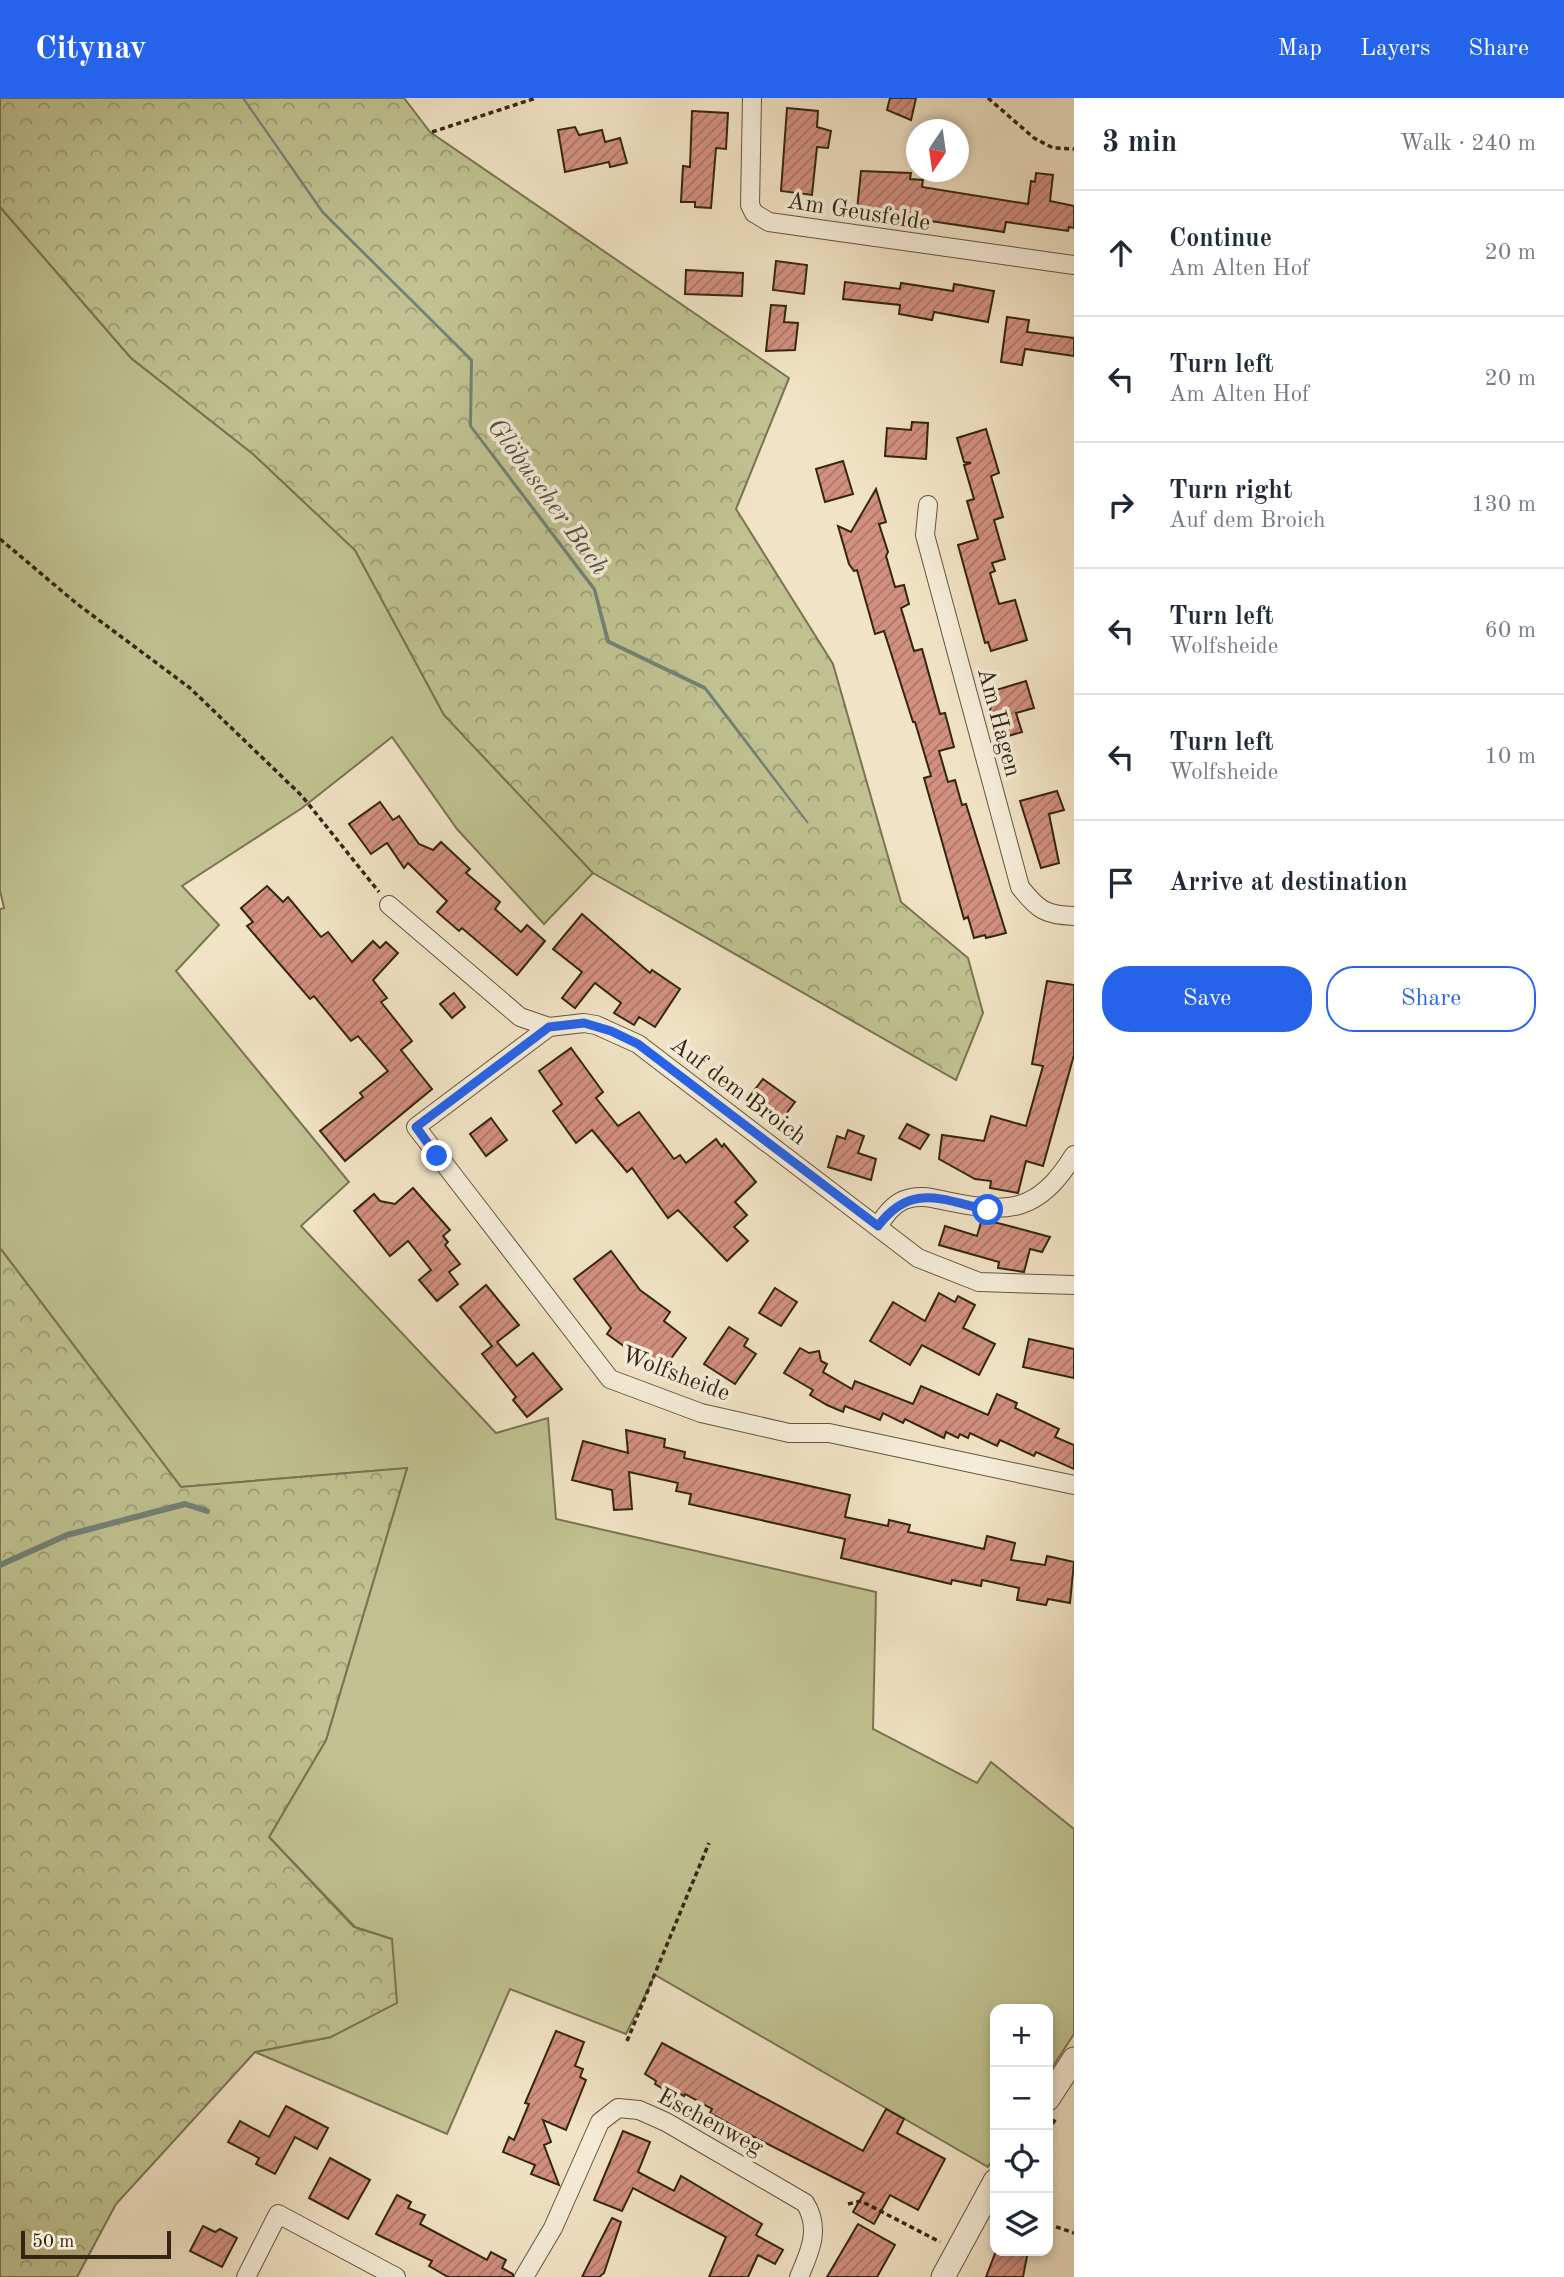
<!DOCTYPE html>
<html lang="en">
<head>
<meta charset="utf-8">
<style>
	body { margin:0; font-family:"Old Standard TT",serif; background:#f2f2f3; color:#1f2937 }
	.controls { position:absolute; right:21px; bottom:21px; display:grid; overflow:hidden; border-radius:14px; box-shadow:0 4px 10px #0003 }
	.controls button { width:63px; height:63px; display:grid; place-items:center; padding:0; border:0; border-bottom:2px solid #e0e1e3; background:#fff; color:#1f2937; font:35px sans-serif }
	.compass { position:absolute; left:906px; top:21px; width:63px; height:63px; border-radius:50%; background:#fff; box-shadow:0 4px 10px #0003; rotate:193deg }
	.scale { position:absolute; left:21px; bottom:18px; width:150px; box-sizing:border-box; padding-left:7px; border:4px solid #342612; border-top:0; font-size:19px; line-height:24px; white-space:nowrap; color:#342612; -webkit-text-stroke:5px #f6edd9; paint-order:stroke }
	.stop { position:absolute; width:21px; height:21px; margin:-16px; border:5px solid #2563eb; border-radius:50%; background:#fff }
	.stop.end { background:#2563eb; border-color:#fff; box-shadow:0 2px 7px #0008 }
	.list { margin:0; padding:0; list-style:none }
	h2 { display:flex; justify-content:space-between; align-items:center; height:91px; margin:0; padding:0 28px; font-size:30px }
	h2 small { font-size:23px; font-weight:400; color:#747a83 }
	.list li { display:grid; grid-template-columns:46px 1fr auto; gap:21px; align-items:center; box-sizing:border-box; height:126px; padding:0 28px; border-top:2px solid #e0e1e3 }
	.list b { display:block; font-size:26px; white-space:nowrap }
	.list p { margin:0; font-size:23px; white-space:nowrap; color:#747a83 }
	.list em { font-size:23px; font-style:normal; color:#747a83 }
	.actions { display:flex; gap:14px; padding:21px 28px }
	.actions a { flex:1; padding:16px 0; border:2px solid #2563eb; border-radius:28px; text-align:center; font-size:24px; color:#2563eb }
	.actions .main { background:#2563eb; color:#fff }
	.icon { flex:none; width:38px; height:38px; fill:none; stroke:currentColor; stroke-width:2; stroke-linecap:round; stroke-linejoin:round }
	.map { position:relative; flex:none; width:1074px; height:2179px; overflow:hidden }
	header { display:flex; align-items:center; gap:42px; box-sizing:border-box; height:98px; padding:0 35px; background:#2563eb; color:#fff }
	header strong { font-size:33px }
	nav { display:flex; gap:38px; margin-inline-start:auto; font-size:24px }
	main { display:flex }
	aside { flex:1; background:#fff }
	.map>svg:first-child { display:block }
	.green { fill:#c0c291; stroke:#7a7452; stroke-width:2 }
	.forest { fill:url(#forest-crowns); stroke:#7a7452; stroke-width:2 }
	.water { fill:url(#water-rules); stroke:#728176; stroke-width:2 }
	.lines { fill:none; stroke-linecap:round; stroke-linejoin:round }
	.stream { stroke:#728176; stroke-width:6 }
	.building { fill:url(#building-hatch); stroke:#342612; stroke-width:2 }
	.minor-casing { stroke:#63553f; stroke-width:20 }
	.tertiary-casing { stroke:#63553f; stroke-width:25 }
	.path { stroke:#342612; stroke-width:3.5; stroke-dasharray:5 3.5; stroke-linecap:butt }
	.minor { stroke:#f6edd9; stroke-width:18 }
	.tertiary { stroke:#f6edd9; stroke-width:23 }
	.route { stroke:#2563eb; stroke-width:9 }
	.labels { text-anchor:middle; stroke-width:7; stroke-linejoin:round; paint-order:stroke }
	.street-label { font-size:24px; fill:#342612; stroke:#f6edd9 }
	.water-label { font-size:26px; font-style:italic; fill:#535444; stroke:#f6edd9 }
</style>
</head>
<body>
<header>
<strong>Citynav</strong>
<nav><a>Map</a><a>Layers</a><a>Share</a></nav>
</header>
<main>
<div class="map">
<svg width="1074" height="2179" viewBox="0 0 1074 2179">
	<defs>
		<pattern id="forest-crowns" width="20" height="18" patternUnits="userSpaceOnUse" patternTransform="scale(1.75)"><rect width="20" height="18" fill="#c0c291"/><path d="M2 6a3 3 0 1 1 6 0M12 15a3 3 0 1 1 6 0" fill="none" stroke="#9d9d75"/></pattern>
		<pattern id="water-rules" width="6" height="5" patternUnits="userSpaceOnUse" patternTransform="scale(1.75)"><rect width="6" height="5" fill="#9bbeb8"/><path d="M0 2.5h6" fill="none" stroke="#86a39d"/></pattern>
		<pattern id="building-hatch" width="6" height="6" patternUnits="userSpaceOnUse" patternTransform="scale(1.75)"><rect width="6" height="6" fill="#d29080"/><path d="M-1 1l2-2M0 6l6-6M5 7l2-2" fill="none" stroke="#ab7567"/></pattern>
	</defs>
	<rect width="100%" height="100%" fill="#f1e3c5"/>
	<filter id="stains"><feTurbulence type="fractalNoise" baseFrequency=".00286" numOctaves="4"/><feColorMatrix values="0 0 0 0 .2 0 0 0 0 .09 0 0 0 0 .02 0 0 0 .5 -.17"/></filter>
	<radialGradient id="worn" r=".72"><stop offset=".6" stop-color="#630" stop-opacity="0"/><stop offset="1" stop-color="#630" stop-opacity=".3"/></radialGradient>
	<polygon class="green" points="0,109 131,260 253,356 355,452 444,617 593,775 544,826 457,731 392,639 302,710 182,788 219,827 176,873 349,1084 301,1128 496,1335 548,1320 556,1421 876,1494 873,1631 977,1685 991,1664 1074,1731 1074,1936 1048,1976 1048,1911 995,1911 995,2058 988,2069 655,1877 626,1936 510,1891 447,2036 255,1954 331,1939 392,1841 355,1829 269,1739 326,1642 407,1370 181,1389 0,1150 0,811 4,810 0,793"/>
	<g class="forest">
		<polygon points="0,0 404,0 430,34 789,280 736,411 833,566 901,804 968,860 983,915 956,982 593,775 444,617 355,452 253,356 131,260 0,109"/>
		<polygon points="0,1150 181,1389 407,1370 326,1642 269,1739 354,1829 392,1841 397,1905 331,1939 255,1954 116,2106 77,2179 0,2179"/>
	</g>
	<polygon class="water" points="243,0 323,114 472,262 471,328 595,491 609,543 705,589 808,725 705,591 607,544 594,492 470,328 471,262 323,115"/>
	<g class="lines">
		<polyline class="stream" points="0,1467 67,1437 185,1406 207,1413"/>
	</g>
	<g class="building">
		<polygon points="890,0 916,0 911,22 887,12"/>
		<polygon points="787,10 818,13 817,29 831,33 828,50 817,49 812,97 781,93"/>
		<polygon points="692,13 728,15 726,51 716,50 711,110 695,109 695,104 681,104 683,68 690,69"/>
		<polygon points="575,29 579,37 602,32 605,44 620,40 627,65 610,69 609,64 565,74 558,32"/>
		<polygon points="861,73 911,75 910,81 923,82 922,89 1028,106 1031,83 1035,84 1036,75 1053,77 1050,103 1074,108 1074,130 1069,129 1068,133 1006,124 1004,134 857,112"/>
		<polygon points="776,163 807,167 804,196 773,192"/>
		<polygon points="686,172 743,175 742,198 685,196"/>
		<polygon points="845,184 900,191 901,185 953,193 954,186 994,193 988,224 934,214 932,222 899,216 900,207 843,201"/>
		<polygon points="771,207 786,208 784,224 798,225 795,252 766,253"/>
		<polygon points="1007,219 1029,222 1027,234 1074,240 1074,258 1025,251 1022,267 1001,264"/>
		<polygon points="912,324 928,325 926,361 885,358 887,330 911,332"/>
		<polygon points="986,331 999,375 991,378 1003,419 994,422 1005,461 992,465 995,473 990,475 999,506 1015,502 1027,542 991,553 988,544 985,545 958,447 978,441 967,403 974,401 964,367 971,365 964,364 957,340"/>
		<polygon points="843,363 853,396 825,404 816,371"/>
		<polygon points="876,391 886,424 879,426 888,454 886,458 895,489 904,487 909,506 901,510 914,553 922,551 940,616 945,615 954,649 939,653 948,684 955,682 962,707 966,706 1006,835 986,840 985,837 974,840 968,819 964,821 924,680 931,678 915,624 913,624 884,533 875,536 857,472 854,473 849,466 838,428 851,434"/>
		<polygon points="1026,583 1034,610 1016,615 1022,634 1001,640 990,616 991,598 996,592"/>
		<polygon points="1057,693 1064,712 1049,716 1059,765 1041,770 1020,703"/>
		<polygon points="380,704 393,722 399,718 419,746 433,752 441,744 470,771 466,775 500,804 495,811 521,834 527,827 545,843 517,877 462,830 459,833 437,814 447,803 408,765 404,770 387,745 371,756 349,726"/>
		<polygon points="267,788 283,804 288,799 321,839 328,834 352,864 373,843 380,850 386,844 398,855 373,882 387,900 381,904 412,943 401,952 432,991 345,1063 320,1033 363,999 360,995 388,973 358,938 351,943 314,898 310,901 247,828 253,824 241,810"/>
		<polygon points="582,816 650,875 652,872 680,891 655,929 639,919 634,927 614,915 621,905 595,885 575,910 562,900 582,874 553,851"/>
		<polygon points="1047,883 1074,887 1074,957 1043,1068 1026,1063 1018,1095 990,1090 991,1083 975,1081 939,1061 942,1037 984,1043 991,1018 1026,1028 1043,968 1032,966"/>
		<polygon points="454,895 465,909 452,920 440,906"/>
		<polygon points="571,950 603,994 596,1000 618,1028 639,1014 674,1061 680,1057 686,1065 716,1041 722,1049 724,1046 756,1084 735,1104 747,1117 734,1129 748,1143 727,1163 678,1112 668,1120 632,1070 627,1074 592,1032 576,1045 553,1013 562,1006 539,973"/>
		<polygon points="763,981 795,1004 779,1025 747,1002"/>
		<polygon points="491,1020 507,1042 486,1058 470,1036"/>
		<polygon points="907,1026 929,1037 920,1051 899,1040"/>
		<polygon points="848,1032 864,1038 858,1055 876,1061 871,1082 828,1069 837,1038 845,1041"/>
		<polygon points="413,1090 450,1132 443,1138 448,1144 445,1147 460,1166 449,1174 458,1186 437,1203 419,1182 431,1172 408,1143 390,1158 354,1113 374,1096 380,1103 395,1106"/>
		<polygon points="982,1121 1013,1129 1050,1139 1042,1154 1030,1151 1024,1174 998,1170 999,1164 939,1147 945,1128 977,1138"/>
		<polygon points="611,1153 640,1192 670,1214 664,1223 686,1240 664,1270 642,1254 639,1259 607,1236 611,1230 574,1181"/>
		<polygon points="486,1187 519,1227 497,1244 517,1268 533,1255 562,1291 527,1319 513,1302 516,1299 482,1256 492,1248 460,1209"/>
		<polygon points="775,1190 797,1204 781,1228 759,1215"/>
		<polygon points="939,1195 955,1204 958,1198 975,1207 963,1230 995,1246 979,1277 922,1247 910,1267 870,1243 893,1204 925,1223"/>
		<polygon points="729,1229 748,1241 744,1248 756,1256 735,1286 704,1266"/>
		<polygon points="1029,1241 1074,1251 1074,1280 1023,1269"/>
		<polygon points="800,1250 809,1255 819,1253 821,1263 827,1266 823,1274 852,1291 855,1283 913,1306 921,1288 988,1317 997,1296 1017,1305 1015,1310 1059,1331 1055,1339 1074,1347 1074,1371 1036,1354 1034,1358 1000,1342 997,1348 970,1335 968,1340 960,1336 958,1340 946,1334 944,1340 905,1321 903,1325 883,1315 880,1322 845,1308 843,1314 827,1307 810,1297 813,1292 784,1275"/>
		<polygon points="626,1332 665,1341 664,1349 685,1354 684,1360 850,1397 845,1419 888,1428 889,1422 910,1427 908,1434 984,1451 987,1438 1015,1445 1011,1462 1045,1467 1047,1458 1074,1464 1070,1505 1048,1501 1046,1507 1017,1502 1019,1490 982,1482 981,1488 952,1482 951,1486 841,1460 845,1441 689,1406 691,1396 676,1393 678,1385 629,1374 632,1411 614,1412 612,1392 572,1382 583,1343 628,1355"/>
		<polygon points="556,1933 584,1944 575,1968 583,1971 580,1979 586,1982 566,2032 543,2022 551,2044 544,2047 559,2087 531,2076 535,2067 503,2054 509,2039 514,2042 529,2006 525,2005"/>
		<polygon points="662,1945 863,2053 886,2011 904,2021 897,2035 945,2061 918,2112 890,2097 874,2126 853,2114 864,2095 746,2035 710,2015 712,2011 685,1996 684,1998 672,1991 670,1995 655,1986 656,1983 645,1976"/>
		<polygon points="286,2008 328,2030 317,2051 295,2039 275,2076 256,2066 259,2060 228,2044 240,2023 269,2039"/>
		<polygon points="623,2033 650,2044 638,2074 674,2093 681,2078 762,2126 756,2137 783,2152 775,2166 758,2157 748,2179 709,2179 726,2139 633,2090 622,2113 594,2102"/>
		<polygon points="330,2060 370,2082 348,2121 309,2100"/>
		<polygon points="397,2097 411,2104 408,2110 425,2117 420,2126 487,2162 491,2154 506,2162 502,2170 513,2176 513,2179 448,2179 429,2168 432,2163 376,2136"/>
		<polygon points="612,2120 621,2124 604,2175 599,2179 582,2179"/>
		<polygon points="858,2126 895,2147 877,2179 827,2179"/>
		<polygon points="203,2128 215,2134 220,2131 237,2140 222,2169 190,2153"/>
		<polygon points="996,2153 1028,2153 1023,2179 986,2179"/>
	</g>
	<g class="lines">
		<defs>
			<g id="minor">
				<polyline points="752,0 750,107 754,115 769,124 1074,167"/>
				<path d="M928,407L925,437L1020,789C1038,812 1045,817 1074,818"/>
				<polyline points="389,807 520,919 549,929 584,925 596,927 638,946 918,1160 979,1184 1074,1187"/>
				<polyline points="549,929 416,1029 610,1281 701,1315 789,1335 829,1335 1074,1387"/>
				<path d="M878,1128C885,1118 892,1107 904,1102C919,1096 932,1100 946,1103C1009,1116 1038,1115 1074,1057"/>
				<polyline points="246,2179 278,2116 396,2179"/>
				<path d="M524,2179L553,2130L600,2024L618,2010L639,2012L666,2024L805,2105C821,2130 810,2154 799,2179"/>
			</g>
			<g id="tertiary">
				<polyline points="1048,2001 1074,1961"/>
				<polyline points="943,2179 995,2083"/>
			</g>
		</defs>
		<use href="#minor" class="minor-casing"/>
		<use href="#tertiary" class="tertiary-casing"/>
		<g class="path">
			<polyline points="988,0 1034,40 1053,50 1074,51"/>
			<polyline points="432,34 536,0"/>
			<polyline points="0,441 76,505 190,590 302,698 379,794"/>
			<polyline points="627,1943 709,1745"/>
			<polyline points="1048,2033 1056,2020"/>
			<polyline points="848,2106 861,2103 940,2144"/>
			<polyline points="1048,2126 1074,2135"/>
		</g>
		<use href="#minor" class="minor"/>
		<use href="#tertiary" class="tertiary"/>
	</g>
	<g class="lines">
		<path class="route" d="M437,1058L416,1029L549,929L584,925L611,933L638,946L878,1128C911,1084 942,1102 988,1112"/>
	</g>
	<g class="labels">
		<g class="street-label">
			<text transform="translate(859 113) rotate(9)" y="8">Am Geusfelde</text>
			<text transform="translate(1000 624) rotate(75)" y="8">Am Hagen</text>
			<text transform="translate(739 992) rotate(37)" y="8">Auf dem Broich</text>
			<text transform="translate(676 1275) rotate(21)" y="8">Wolfsheide</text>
			<text transform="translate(711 2023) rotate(28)" y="8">Eschenweg</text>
		</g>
		<g class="water-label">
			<text transform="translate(549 398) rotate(54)" y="9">Glöbuscher Bach</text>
		</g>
	</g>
	<rect width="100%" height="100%" filter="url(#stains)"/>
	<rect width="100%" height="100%" fill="url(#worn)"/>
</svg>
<div class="controls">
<button>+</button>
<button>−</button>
<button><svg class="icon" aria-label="locate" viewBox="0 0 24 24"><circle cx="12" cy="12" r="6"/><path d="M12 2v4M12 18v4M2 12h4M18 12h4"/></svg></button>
<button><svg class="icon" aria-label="layers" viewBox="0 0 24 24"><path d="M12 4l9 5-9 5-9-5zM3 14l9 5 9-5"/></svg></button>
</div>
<svg class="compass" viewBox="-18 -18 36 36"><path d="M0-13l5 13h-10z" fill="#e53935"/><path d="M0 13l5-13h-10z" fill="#747a83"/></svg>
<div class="scale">50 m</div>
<div class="stop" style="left:988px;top:1112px"></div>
<div class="stop end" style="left:437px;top:1058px"></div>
</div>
<aside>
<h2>3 min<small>Walk · 240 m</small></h2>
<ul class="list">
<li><svg class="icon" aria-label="ahead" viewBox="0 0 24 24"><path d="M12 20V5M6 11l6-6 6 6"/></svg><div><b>Continue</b><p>Am Alten Hof</p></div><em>20 m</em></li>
<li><svg class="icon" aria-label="left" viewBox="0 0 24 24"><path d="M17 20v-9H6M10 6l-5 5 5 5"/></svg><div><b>Turn left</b><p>Am Alten Hof</p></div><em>20 m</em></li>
<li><svg class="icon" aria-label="right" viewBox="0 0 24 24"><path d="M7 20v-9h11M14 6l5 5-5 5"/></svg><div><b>Turn right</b><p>Auf dem Broich</p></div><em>130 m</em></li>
<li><svg class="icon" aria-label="left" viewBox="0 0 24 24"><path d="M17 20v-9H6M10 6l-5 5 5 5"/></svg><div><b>Turn left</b><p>Wolfsheide</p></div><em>60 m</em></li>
<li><svg class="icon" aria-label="left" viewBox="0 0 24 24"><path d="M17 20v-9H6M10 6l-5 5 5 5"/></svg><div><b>Turn left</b><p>Wolfsheide</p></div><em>10 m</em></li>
<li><svg class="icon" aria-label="arrive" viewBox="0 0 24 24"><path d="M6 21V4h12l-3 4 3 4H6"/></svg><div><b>Arrive at destination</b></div></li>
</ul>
<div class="actions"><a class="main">Save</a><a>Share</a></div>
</aside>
</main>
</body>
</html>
